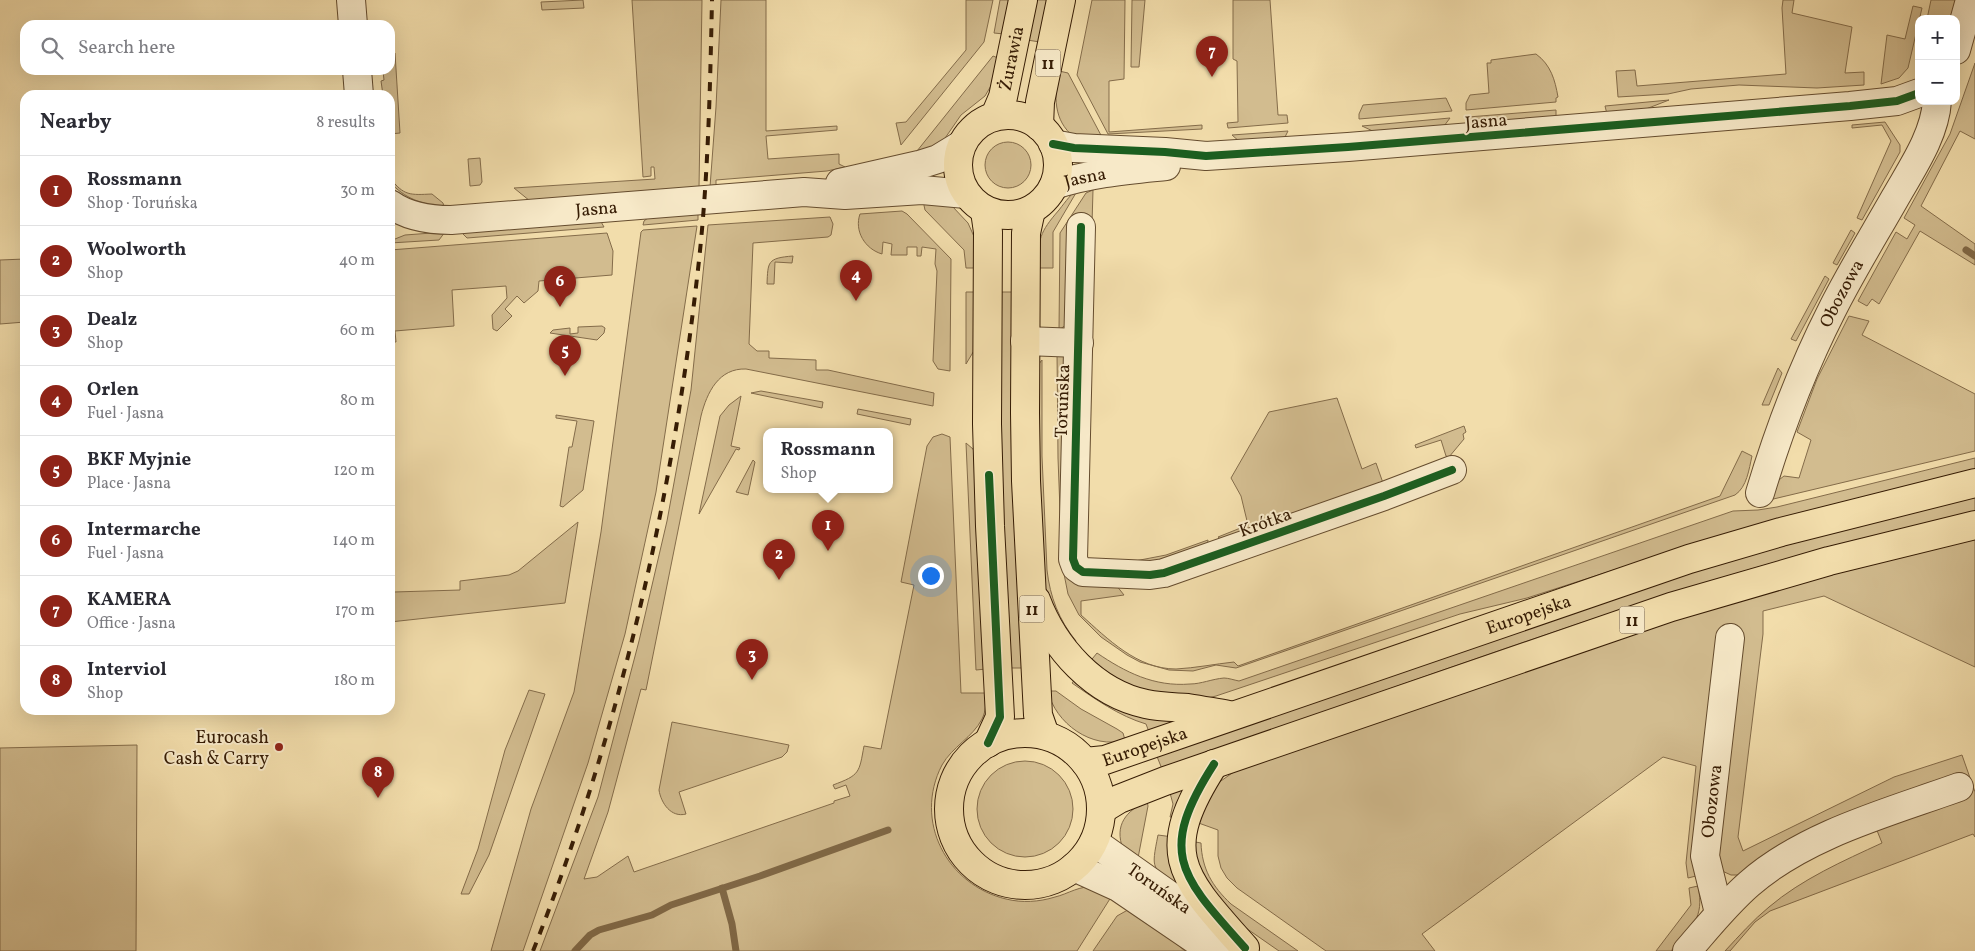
<!DOCTYPE html>
<html lang="en">
<head>
<meta charset="utf-8">
<style>
	body { margin:0; font-family:Vollkorn,serif; background:#f7f7f7; color:#2b2b33 }
	.controls { position:absolute; right:15px; top:15px; display:grid; overflow:hidden; border-radius:10px; box-shadow:0 5px 20px #0002 }
	.controls button { width:45px; height:45px; display:grid; place-items:center; padding:0; border:0; border-bottom:1px solid #e1e1e2; background:#fff; color:#2b2b33; font:25px sans-serif }
	.you { position:absolute; left:930px; top:575px; width:18px; height:18px; margin:-12px; border:4px solid #fff; border-radius:50%; background:#1a73e8; box-shadow:0 0 0 8px #1a73e833 }
	.badge { display:grid; place-items:center; width:32px; height:32px; border-radius:50%; background:#8f2418; color:#fff; font-size:16px; font-weight:700 }
	.pin { position:absolute; translate:-50% -41px; filter:drop-shadow(0 1px 2px #0008) }
	.pin::after { content:''; position:absolute; top:26px; width:18px; height:15px; background:inherit; clip-path:polygon(0 0,100% 0,50% 100%) }
	.popup { position:absolute; left:763px; top:428px; width:130px; height:65px; box-sizing:border-box; display:grid; place-content:center; border-radius:10px; background:#fff; filter:drop-shadow(0 1px 4px #0005); font-size:16px; white-space:nowrap; color:#7c7c81 }
	.popup b { font-size:19px; color:#2b2b33 }
	.popup::after { content:''; position:absolute; left:50%; top:100%; margin-left:-10px; border:10px solid transparent; border-top-color:#fff }
	.list { margin:0; padding:0; list-style:none }
	h2 { display:flex; justify-content:space-between; align-items:center; height:65px; margin:0; padding:0 20px; font-size:21px }
	h2 small { font-size:16px; font-weight:400; color:#7c7c81 }
	.list li { display:grid; grid-template-columns:32px 1fr auto; gap:15px; align-items:center; box-sizing:border-box; height:70px; padding:0 20px; border-top:1px solid #e1e1e2 }
	.list b { display:block; font-size:19px; white-space:nowrap }
	.list p { margin:0; font-size:16px; white-space:nowrap; color:#7c7c81 }
	.list em { font-size:16px; font-style:normal; color:#7c7c81 }
	.icon { flex:none; width:28px; height:28px; fill:none; stroke:currentColor; stroke-width:2; stroke-linecap:round; stroke-linejoin:round }
	.map { position:relative; flex:none; width:1975px; height:951px; overflow:hidden }
	.search { position:absolute; background:#fff; box-shadow:0 5px 20px #0002; left:20px; top:20px; width:375px; height:55px; display:flex; align-items:center; gap:12px; box-sizing:border-box; padding:0 18px; border-radius:15px; color:#7c7c81; font-size:19px }
	.panel { position:absolute; background:#fff; box-shadow:0 5px 20px #0002; left:20px; top:90px; width:375px; height:625px; border-radius:15px }
	.map>svg:first-child { display:block }
	.green { fill:#d2bc8f; stroke:#846c4a }
	.lines { fill:none; stroke-linecap:round; stroke-linejoin:round }
	.stream { stroke:#806846; stroke-width:7 }
	.minor-casing { stroke:#654c2e; stroke-width:30 }
	.major-casing { stroke:#361c04; stroke-width:30 }
	.minor { stroke:#f7e9c8; stroke-width:28 }
	.major { stroke:#f2ddab; stroke-width:28 }
	.rail { stroke:#361c04; stroke-width:4; stroke-dasharray:9 9; stroke-linecap:butt }
	.cycleway-casing { stroke:#f7e9c8; stroke-width:11 }
	.cycleway { stroke:#1b5e20; stroke-width:8 }
	.poi-dot { fill:#8f2418; stroke:#f7e9c8; stroke-width:2 }
	.labels { text-anchor:middle; stroke-width:4; stroke-linejoin:round; paint-order:stroke }
	.shield { fill:#f7e9c8; stroke:#705a3f; stroke-width:1 }
	.shield-label { font-size:16px; font-weight:bold; fill:#361c04 }
	.street-label { font-size:18px; fill:#361c04; stroke:#f7e9c8 }
	.poi-label { font-size:18px; fill:#361c04; stroke:#f7e9c8; text-anchor:end }
</style>
</head>
<body>
<div class="map">
<svg width="1975" height="951" viewBox="0 0 1975 951">
	<rect width="100%" height="100%" fill="#f2ddab"/>
	<filter id="stains"><feTurbulence type="fractalNoise" baseFrequency=".004" numOctaves="4"/><feColorMatrix values="0 0 0 0 .2 0 0 0 0 .09 0 0 0 0 .02 0 0 0 .5 -.17"/></filter>
	<radialGradient id="worn" r=".72"><stop offset=".6" stop-color="#630" stop-opacity="0"/><stop offset="1" stop-color="#630" stop-opacity=".3"/></radialGradient>
	<g class="green">
		<polygon points="583,0 584,8 542,10 541,2"/>
		<polygon points="632,0 702,0 699,188 530,201 514,188 655,179 654,167 651,167 651,176 643,177"/>
		<polygon points="721,0 766,0 766,131 837,126 837,130 766,136 768,159 839,154 839,164 845,167 827,171 716,180 716,186 710,187 716,107"/>
		<polygon points="966,0 993,0 984,42 901,145 896,123 906,122 966,50"/>
		<polygon points="1000,0 1011,0 1004,34 994,33"/>
		<polygon points="1036,0 1048,0 1040,42 1027,40"/>
		<polygon points="1092,0 1125,0 1124,79 1109,81 1109,132 1202,125 1202,129 1108,134 1077,75"/>
		<polygon points="1132,0 1145,0 1139,67 1131,67"/>
		<polygon points="1233,0 1270,0 1278,115 1287,115 1288,123 1228,128 1227,123 1238,122 1237,61 1233,59"/>
		<polygon points="1783,0 1794,0 1792,13 1852,27 1845,73 1864,72 1864,85 1817,88 1739,85 1691,89 1668,94 1618,97 1616,71 1635,70 1637,86 1786,74 1782,8"/>
		<polygon points="1931,0 1957,0 1953,19 1927,19"/>
		<polygon points="1913,6 1922,8 1908,68 1899,78 1881,84 1887,35 1905,39"/>
		<polygon points="390,48 391,53 395,53 400,133 390,134 390,95 383,95 381,81 384,80 383,71 381,70 390,70"/>
		<path d="M1536,54C1551,65 1555,80 1558,97L1556,98V102L1466,110V103L1470,95L1489,93L1487,63H1491V60Z"/>
		<polygon points="993,56 998,58 992,84 985,96 961,115 941,144 917,151"/>
		<polygon points="1975,63 1975,139 1960,131 1921,206 1975,244 1975,265 1920,231 1879,304 1872,299 1867,306 1858,301 1896,232 1907,239 1915,225 1904,218 1950,134"/>
		<path d="M1059,71L1068,73L1103,139L1074,137C1053,120 1054,96 1059,71Z"/>
		<polygon points="1446,98 1452,111 1359,119 1359,114 1363,105"/>
		<polygon points="1669,100 1646,109 1607,114 1605,106"/>
		<polygon points="1556,110 1556,117 1481,124 1475,123 1468,117"/>
		<polygon points="1450,118 1444,126 1377,133 1362,126"/>
		<polygon points="1885,122 1900,145 1900,152 1862,220 1857,218 1891,141 1882,125 1852,128 1852,125"/>
		<polygon points="1288,131 1284,139 1240,142 1232,135"/>
		<circle cx="1008" cy="165" r="23"/>
		<polygon points="480,158 482,182 480,185 470,186 468,159"/>
		<path d="M390,178C404,196 410,195 432,194L443,203L444,207C422,204 405,199 390,182Z"/>
		<path d="M1080,186L1053,232V268H1037C1039,238 1039,233 1059,210C1066,201 1071,194 1080,186Z"/>
		<polygon points="1093,190 1092,224 1067,324 1059,330 1060,233 1086,193"/>
		<polygon points="922,196 952,206 968,223 976,241 976,268 966,268 964,250 925,210"/>
		<path d="M902,211L907,214L951,259L950,371L938,369L933,361L937,271L935,264L936,249L922,247L921,256H917V247H907V255H891L892,244L883,242L882,254C865,249 854,231 860,214Z"/>
		<polygon points="698,213 698,220 643,225 644,221 649,217"/>
		<path d="M830,217L833,224L831,235L828,237L753,243L749,344L757,351H769V358L816,360V370H828L934,393L933,406L746,369C719,368 707,392 701,416L646,690L641,689L608,812L584,879L597,877L628,856L634,872L834,803V801L850,796L846,785L835,789L833,785C860,775 859,773 864,746L881,749L914,585L901,582L927,446L933,437L942,434L950,437L961,693H987C986,702 986,711 982,719C973,737 952,747 942,765C913,821 947,885 1006,899C1022,903 1039,902 1055,897C1068,894 1080,885 1095,887C1101,889 1107,892 1113,894L1077,951H540L598,797L639,641L667,521L691,390L708,225Z"/>
		<polygon points="600,220 604,227 467,238 459,230"/>
		<polygon points="697,226 656,492 625,634 588,763 523,951 491,951 531,809 574,692 601,532 641,232 643,230"/>
		<polygon points="1851,230 1855,233 1837,265 1833,263"/>
		<polygon points="445,232 439,240 390,243 390,241 405,235"/>
		<polygon points="607,233 613,251 612,275 539,281 538,291 524,303 517,296 505,309 512,316 497,331 493,329 492,315 507,298 506,286 452,290 454,326 395,331 396,342 390,342 390,250"/>
		<path d="M793,256L792,263L775,262L774,284H767C768,262 767,258 793,256Z"/>
		<polygon points="25,259 25,322 0,324 0,260"/>
		<polygon points="1825,276 1829,279 1796,341 1791,339"/>
		<polygon points="966,292 976,292 975,349 966,364"/>
		<polygon points="1000,292 1013,292 1023,668 1010,668 1001,481"/>
		<polygon points="1849,316 1869,321 1862,335 1975,394 1975,451 1765,501 1749,501 1746,496 1749,492 1775,483 1784,476 1799,478 1811,440 1797,432 1817,379"/>
		<polygon points="602,326 605,328 604,333 597,340 550,333 553,330 570,328 570,334 578,333 578,327"/>
		<polygon points="1057,352 1064,356 1062,562 1058,458"/>
		<path d="M1042,360V456L1047,570C1050,597 1059,620 1076,641L1071,647L1046,598L1037,467L1038,365Z"/>
		<polygon points="1778,368 1782,373 1769,405 1762,405"/>
		<polygon points="761,391 823,402 822,408 751,393"/>
		<polygon points="741,396 731,446 740,448 739,450 736,449 699,514 720,416 729,405"/>
		<polygon points="1337,398 1362,469 1376,463 1383,483 1225,543 1218,537 1248,525 1241,496 1231,478 1269,412"/>
		<polygon points="858,409 911,419 910,425 857,414"/>
		<polygon points="556,415 594,421 583,490 563,507 560,506 569,447 572,447 577,421 556,418"/>
		<polygon points="1464,426 1466,432 1463,434 1464,439 1449,457 1446,456 1441,440 1416,448 1415,445"/>
		<polygon points="966,443 973,449 976,456 986,669 976,670"/>
		<path d="M1742,451L1752,456C1749,469 1747,487 1735,495L1236,668L1216,665L1193,671L1169,670L1140,662L1127,655L1101,637L1079,615L1068,594L1063,569L1116,585L1124,595L1081,601V615C1108,639 1137,669 1176,669C1195,668 1215,664 1234,662L1238,666L1720,496Z"/>
		<path d="M1975,458V470L1722,535L1527,598L1460,614L1216,696L1204,699L1147,696L1088,664L1097,653C1125,672 1154,687 1190,684C1201,684 1212,679 1224,678C1228,678 1234,680 1239,681L1733,511L1758,510L1777,507Z"/>
		<polygon points="753,460 755,462 748,495 736,492"/>
		<path d="M1975,496V511C1889,532 1803,553 1718,579C1531,636 1347,705 1162,769L1156,754L1721,562Z"/>
		<polygon points="578,522 565,603 390,622 390,594 394,592 460,590 460,581 509,575 518,571"/>
		<path d="M1975,537V667L1824,596L1763,611V634L1738,837L1743,851L1894,777L1962,755L1975,792V837L1973,834L1770,911L1755,922L1730,951H1725C1739,936 1753,920 1769,907C1802,879 1843,861 1882,843L1876,828L1742,875H1731L1720,870L1688,878L1686,863L1696,766L1663,757L1422,934L1435,951H1326L1237,888L1227,878L1221,868L1218,856V830L1193,821L1218,783L1238,769L1725,603L1864,564Z"/>
		<polygon points="1208,540 1207,550 1173,561 1084,562 1085,559 1135,561 1166,555"/>
		<path d="M1078,676L1178,721L1149,732L1146,724C1119,716 1095,699 1072,683Z"/>
		<polygon points="529,690 545,694 489,855 469,894 461,894 478,849 505,750"/>
		<path d="M1048,691H1056L1081,709L1117,729L1123,733L1125,740C1092,750 1055,723 1048,691Z"/>
		<path d="M672,722L789,745L787,752L782,757L679,792L686,814C671,818 661,803 659,790Z"/>
		<polygon points="137,745 136,951 0,951 0,748"/>
		<circle cx="1025" cy="809" r="48"/>
		<polygon points="1183,789 1185,789 1176,818 1170,817 1173,804 1170,793"/>
		<path d="M1147,801L1148,806L1138,858L1123,849C1114,825 1126,811 1147,801Z"/>
		<path d="M1158,835L1173,837L1181,888C1151,867 1151,871 1158,835Z"/>
		<path d="M1190,841L1201,843C1202,869 1212,886 1231,904L1298,951H1279L1220,910L1211,901Z"/>
		<path d="M1698,886C1705,919 1691,927 1671,951H1656L1691,905L1689,888Z"/>
		<polygon points="1133,907 1185,951 1093,951 1117,916"/>
	</g>
	<g class="lines">
		<g class="stream">
			<polyline points="1966,250 1975,256"/>
			<polyline points="722,888 732,924 736,951"/>
			<polyline points="575,951 590,935 599,930 652,915 671,905 760,876 888,830"/>
		</g>
		<defs>
			<g id="minor">
				<polyline points="351,0 353,25"/>
				<polyline points="1956,50 1970,0"/>
				<polyline points="357,70 359,95"/>
				<polyline points="1053,144 1074,148 1165,152 1206,156 1348,147 1850,106 1897,101 1919,93"/>
				<polyline points="840,183 919,165 938,159 961,145"/>
				<path id="s1" d="M1054,185C1091,173 1128,170 1166,166"/>
				<path id="s2" d="M390,204C408,217 430,220 451,220L804,192L845,195L922,190L966,194"/>
				<polyline points="1081,227 1073,559 1076,567 1083,572 1150,575 1164,573 1384,496 1452,470"/>
				<polyline points="1025,341 1079,343"/>
				<path id="s3" d="M1760,493C1779,430 1802,369 1832,310C1851,272 1874,235 1895,198C1912,168 1935,135 1937,101"/>
				<path id="s4" d="M1094,842L1231,939"/>
				<polyline points="1074,867 1118,887 1212,951"/>
				<path id="s5" d="M1719,913L1705,856L1730,638"/>
				<path d="M1687,951C1707,928 1726,904 1749,884C1806,834 1890,812 1959,787"/>
			</g>
			<g id="major">
				<circle cx="1008" cy="165" r="50"/>
				<path id="s6" d="M995,116L1003,97L1023,0"/>
				<polyline points="1039,126 1040,102 1061,0"/>
				<polyline points="1031,210 1026,233 1025,413 1026,481 1038,715 1045,735"/>
				<polyline points="985,211 988,232 987,424 990,526 1000,717 988,743"/>
				<path d="M1036,600C1054,648 1094,693 1146,704C1160,707 1174,707 1188,708C1202,710 1216,713 1229,715"/>
				<circle cx="1025" cy="809" r="76"/>
				<path id="s7" d="M1085,762L1105,760L1689,559L1781,532L1975,483"/>
				<path d="M1214,764C1156,854 1181,876 1245,948"/>
				<polyline points="1101,810 1119,799 1165,781 1671,607 1829,561 1975,525"/>
			</g>
		</defs>
		<use href="#minor" class="minor-casing"/>
		<use href="#major" class="major-casing"/>
		<use href="#minor" class="minor"/>
		<use href="#major" class="major"/>
		<path class="rail" d="M533,951C618,736 671,507 697,278C708,186 710,93 712,0"/>
		<defs>
			<g id="cycleway">
				<polyline points="1053,144 1074,148 1165,152 1206,156 1348,147 1850,106 1897,101 1919,93"/>
				<polyline points="1081,227 1073,559 1076,567 1083,572 1150,575 1164,573 1384,496 1452,470"/>
				<polyline points="988,743 1000,717 989,475"/>
				<path d="M1214,764C1156,854 1181,876 1245,948"/>
			</g>
		</defs>
		<use href="#cycleway" class="cycleway-casing"/>
		<use href="#cycleway" class="cycleway"/>
	</g>
	<circle class="poi-dot" cx="279" cy="747" r="5"/>
	<g class="labels">
		<g class="shield">
			<rect x="1035.5" y="49.5" width="25" height="27" rx="4"/>
			<rect x="1019.5" y="595.5" width="25" height="27" rx="4"/>
			<rect x="1619.5" y="606.5" width="25" height="27" rx="4"/>
		</g>
		<g class="shield-label">
			<text x="1048" y="69">11</text>
			<text x="1032" y="615">11</text>
			<text x="1632" y="626">11</text>
		</g>
		<g class="street-label">
			<text dy="6" stroke="none"><textPath href="#s6" startOffset="60">Żurawia</textPath></text>
			<text transform="translate(1486 121) rotate(-5)" y="6">Jasna</text>
			<text dy="6" stroke="none"><textPath href="#s1" startOffset="32">Jasna</textPath></text>
			<text dy="6" stroke="none"><textPath href="#s2" startOffset="210">Jasna</textPath></text>
			<text dy="6" stroke="none"><textPath href="#s3" startOffset="216">Obozowa</textPath></text>
			<text transform="translate(1062 401) rotate(-88)" y="6">Toruńska</text>
			<text transform="translate(1265 522) rotate(-20)" y="6">Krótka</text>
			<text dy="6" stroke="none"><textPath href="#s7" startOffset="468">Europejska</textPath></text>
			<text dy="6" stroke="none"><textPath href="#s7" startOffset="62">Europejska</textPath></text>
			<text dy="6" stroke="none"><textPath href="#s5" startOffset="114">Obozowa</textPath></text>
			<text dy="6" stroke="none"><textPath href="#s4" startOffset="80">Toruńska</textPath></text>
		</g>
		<g class="poi-label">
			<text x="269" y="743">Eurocash<tspan x="269" dy="21">Cash &amp; Carry</tspan></text>
		</g>
	</g>
	<rect width="100%" height="100%" filter="url(#stains)"/>
	<rect width="100%" height="100%" fill="url(#worn)"/>
</svg>
<div class="controls">
<button>+</button>
<button>−</button>
</div>
<div class="you"></div>
<div class="pin badge" style="left:828px;top:551px">1</div>
<div class="popup"><b>Rossmann</b>Shop</div>
<div class="pin badge" style="left:779px;top:580px">2</div>
<div class="pin badge" style="left:752px;top:680px">3</div>
<div class="pin badge" style="left:856px;top:301px">4</div>
<div class="pin badge" style="left:565px;top:376px">5</div>
<div class="pin badge" style="left:560px;top:307px">6</div>
<div class="pin badge" style="left:1212px;top:77px">7</div>
<div class="pin badge" style="left:378px;top:798px">8</div>
<div class="search"><svg class="icon" aria-label="search" viewBox="0 0 24 24"><circle cx="10" cy="10" r="6"/><path d="M15 15l6 6"/></svg>Search here</div>
<section class="panel">
<h2>Nearby<small>8 results</small></h2>
<ul class="list">
<li><span class="badge">1</span><div><b>Rossmann</b><p>Shop · Toruńska</p></div><em>30 m</em></li>
<li><span class="badge">2</span><div><b>Woolworth</b><p>Shop</p></div><em>40 m</em></li>
<li><span class="badge">3</span><div><b>Dealz</b><p>Shop</p></div><em>60 m</em></li>
<li><span class="badge">4</span><div><b>Orlen</b><p>Fuel · Jasna</p></div><em>80 m</em></li>
<li><span class="badge">5</span><div><b>BKF Myjnie</b><p>Place · Jasna</p></div><em>120 m</em></li>
<li><span class="badge">6</span><div><b>Intermarche</b><p>Fuel · Jasna</p></div><em>140 m</em></li>
<li><span class="badge">7</span><div><b>KAMERA</b><p>Office · Jasna</p></div><em>170 m</em></li>
<li><span class="badge">8</span><div><b>Interviol</b><p>Shop</p></div><em>180 m</em></li>
</ul>
</section>
</div>
</body>
</html>
